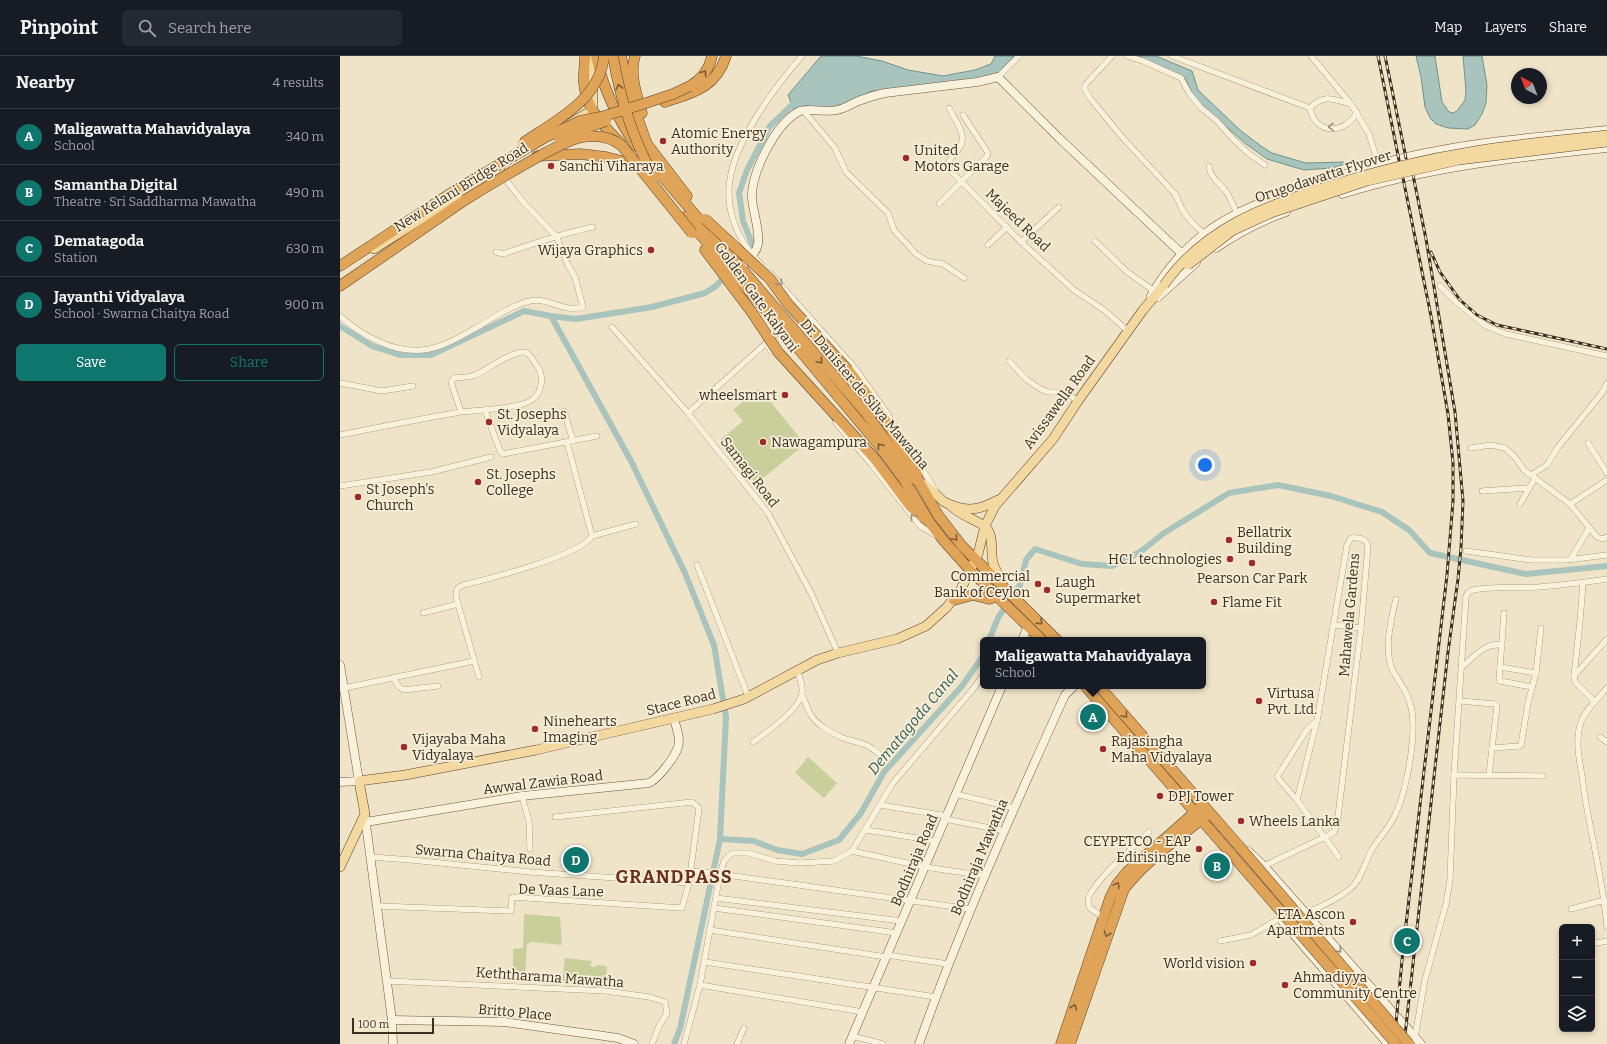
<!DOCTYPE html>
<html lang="en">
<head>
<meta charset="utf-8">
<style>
	body { margin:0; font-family:Bitter,serif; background:#242831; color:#f1f3f6 }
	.controls { position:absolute; right:12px; bottom:12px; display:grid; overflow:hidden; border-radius:6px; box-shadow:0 2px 6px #0003 }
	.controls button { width:36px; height:36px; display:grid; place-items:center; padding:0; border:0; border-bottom:1px solid #363941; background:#171b24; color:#f1f3f6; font:20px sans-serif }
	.compass { position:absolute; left:1171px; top:12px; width:36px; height:36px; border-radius:50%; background:#171b24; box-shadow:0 2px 6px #0003; rotate:318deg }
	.scale { position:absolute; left:12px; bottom:10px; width:82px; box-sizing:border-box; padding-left:4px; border:2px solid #3d2e20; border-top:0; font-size:11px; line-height:14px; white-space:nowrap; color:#3d2e20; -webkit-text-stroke:3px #f7eed8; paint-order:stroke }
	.you { position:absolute; left:865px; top:409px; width:14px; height:14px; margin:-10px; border:3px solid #fff; border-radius:50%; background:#1a73e8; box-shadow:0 0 0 6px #1a73e833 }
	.badge { display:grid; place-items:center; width:26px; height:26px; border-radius:50%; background:#0f766e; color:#fff; font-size:13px; font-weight:700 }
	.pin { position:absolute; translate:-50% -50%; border:2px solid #fff; box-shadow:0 1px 4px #0006 }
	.popup { position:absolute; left:640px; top:581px; width:226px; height:52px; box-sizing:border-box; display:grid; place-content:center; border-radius:6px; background:#171b24; filter:drop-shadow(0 1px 3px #0005); font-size:13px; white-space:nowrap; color:#9ea1a6 }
	.popup b { font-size:15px; color:#f1f3f6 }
	.popup::after { content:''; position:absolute; left:50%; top:100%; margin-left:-8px; border:8px solid transparent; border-top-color:#171b24 }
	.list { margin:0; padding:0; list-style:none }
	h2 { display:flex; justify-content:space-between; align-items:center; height:52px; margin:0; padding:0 16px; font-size:17px }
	h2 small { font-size:13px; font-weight:400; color:#9ea1a6 }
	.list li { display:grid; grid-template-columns:26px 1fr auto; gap:12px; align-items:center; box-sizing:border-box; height:56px; padding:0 16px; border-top:1px solid #363941 }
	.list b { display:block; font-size:15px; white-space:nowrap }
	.list p { margin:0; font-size:13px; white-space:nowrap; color:#9ea1a6 }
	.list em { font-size:13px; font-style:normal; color:#9ea1a6 }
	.actions { display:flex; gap:8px; padding:12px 16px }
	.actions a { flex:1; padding:9px 0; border:1px solid #0f766e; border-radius:6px; text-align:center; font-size:14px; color:#0f766e }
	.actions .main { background:#0f766e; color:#fff }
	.icon { flex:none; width:22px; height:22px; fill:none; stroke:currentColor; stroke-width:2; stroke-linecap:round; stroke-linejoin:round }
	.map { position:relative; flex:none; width:1267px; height:988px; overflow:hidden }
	header { display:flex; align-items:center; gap:24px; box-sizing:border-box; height:56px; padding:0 20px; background:#171b24; border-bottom:1px solid #363941 }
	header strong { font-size:19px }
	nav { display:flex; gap:22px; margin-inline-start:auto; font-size:14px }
	.search { width:280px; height:36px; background:#242831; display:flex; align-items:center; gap:10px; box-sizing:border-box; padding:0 14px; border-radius:6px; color:#9ea1a6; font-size:15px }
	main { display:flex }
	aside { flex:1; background:#171b24 }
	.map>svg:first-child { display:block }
	.green { fill:#c9cf9b }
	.water { fill:#a9c4bc; stroke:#6f938a }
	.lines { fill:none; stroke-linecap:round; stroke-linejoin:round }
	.canal { stroke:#a9c4bc; stroke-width:6 }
	.street-casing { stroke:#8d765c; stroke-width:6 }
	.secondary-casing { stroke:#6f573f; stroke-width:9 }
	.primary-casing { stroke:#5b4430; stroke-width:10 }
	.highway-casing { stroke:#5b4430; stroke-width:11 }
	.street { stroke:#faf1dc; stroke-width:5.5 }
	.secondary { stroke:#faf1dc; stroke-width:8 }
	.primary { stroke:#f3d9a0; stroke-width:9 }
	.highway { stroke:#e0a458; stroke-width:10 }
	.rail-casing { stroke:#3d2e20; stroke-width:3 }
	.rail { stroke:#f7eed8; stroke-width:1.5; stroke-dasharray:4.5; stroke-linecap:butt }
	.primary-bridge-casing { stroke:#5b4430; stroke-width:10; stroke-linecap:butt }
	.highway-bridge-casing { stroke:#5b4430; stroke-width:11; stroke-linecap:butt }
	.primary-bridge { stroke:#f3d9a0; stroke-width:9 }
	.highway-bridge { stroke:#e0a458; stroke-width:10 }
	.oneway { stroke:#7e5d36 }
	.oneway2 { stroke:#9c907e }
	.poi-dot { fill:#9e2a2b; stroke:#f7eed8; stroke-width:1.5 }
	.labels { text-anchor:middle; stroke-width:3.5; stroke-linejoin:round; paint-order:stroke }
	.poi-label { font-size:14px; fill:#3d2e20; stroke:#f7eed8; text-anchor:start }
	.street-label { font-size:14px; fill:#3d2e20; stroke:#f7eed8 }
	.water-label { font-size:15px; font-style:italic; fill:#2f5d5a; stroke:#f7eed8 }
	.district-label { font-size:18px; font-weight:bold; letter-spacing:1px; fill:#6b2e1e; stroke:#f7eed8 }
</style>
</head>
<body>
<header>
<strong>Pinpoint</strong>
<div class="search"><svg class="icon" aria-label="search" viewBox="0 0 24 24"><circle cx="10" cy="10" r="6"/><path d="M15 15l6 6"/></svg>Search here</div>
<nav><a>Map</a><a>Layers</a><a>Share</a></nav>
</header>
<main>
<aside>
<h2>Nearby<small>4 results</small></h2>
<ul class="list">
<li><span class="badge">A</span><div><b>Maligawatta Mahavidyalaya</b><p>School</p></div><em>340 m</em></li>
<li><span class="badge">B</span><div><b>Samantha Digital</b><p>Theatre · Sri Saddharma Mawatha</p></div><em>490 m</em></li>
<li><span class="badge">C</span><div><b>Dematagoda</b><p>Station</p></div><em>630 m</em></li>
<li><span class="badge">D</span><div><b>Jayanthi Vidyalaya</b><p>School · Swarna Chaitya Road</p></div><em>900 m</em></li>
</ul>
<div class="actions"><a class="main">Save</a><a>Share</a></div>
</aside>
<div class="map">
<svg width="1267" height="988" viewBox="0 0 1267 988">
	<rect width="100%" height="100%" fill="#f0e4c8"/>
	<g class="green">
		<polygon points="418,333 427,345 429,344 465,388 416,428 380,384 403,365 393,354"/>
		<polygon points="468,701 497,727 484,742 455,717"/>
		<polygon points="184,858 220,861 222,889 192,886 187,888 185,922 173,919 173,893 183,892"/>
		<polygon points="225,902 252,905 250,910 256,911 257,909 267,910 265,932 222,926"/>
	</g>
	<g class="water">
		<polygon points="481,0 516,0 542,5 568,14 603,20 635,14 651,8 655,0 674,0 656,19 603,30 532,35 500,50 484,53 463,50 454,54 448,39"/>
		<polygon points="793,0 816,0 852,15 858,34 901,75 921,90 932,97 966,107 1004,106 1005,108 992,112 964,114 927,103 906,88 859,47 853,39 845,22"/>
		<polygon points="1076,0 1095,0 1102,46 1109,56 1113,57 1117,55 1125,44 1126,35 1123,0 1142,0 1147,29 1146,47 1142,58 1135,69 1128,73 1108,72 1096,68 1090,62 1085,51 1081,21"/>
	</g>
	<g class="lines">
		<g class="canal">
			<polyline points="396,210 412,192 411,185 403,165 399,137 407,114 430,70 452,49"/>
			<polyline points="211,260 236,263 312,251 365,237 376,230 386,219"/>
			<polyline points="0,270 32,290 60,299 91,299 184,255 211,260 291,405 345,517 374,589 386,661 380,783 340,973 334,988"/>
			<polyline points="649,584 658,562 680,529 686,504 695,493 742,508 772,510 800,496 824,477 889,437 938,429 991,440 1042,456 1069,474 1090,497 1186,518 1267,510"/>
			<polyline points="380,783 414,785 437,794 462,798 499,784 521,757 544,716 622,630 643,600"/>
		</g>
		<defs>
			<g id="street">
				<path d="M772,0L746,28L744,32L750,42L782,81L835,138C838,143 839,147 842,153C847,163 856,170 864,178"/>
				<polyline points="787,0 803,5 841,22 849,37 860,51 877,65 893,83 908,97 925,109"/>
				<polyline points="832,0 970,52"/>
				<polyline points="971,0 1011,48 1029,78 1039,111"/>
				<polyline points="658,21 679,0"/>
				<path d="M609,52C616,66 630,81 617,95C613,100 608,104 607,111L681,186L734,234L764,254L788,275"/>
				<path d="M970,52C975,80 1006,78 1017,56"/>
				<path d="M970,52C984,37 994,44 1011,48"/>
				<polyline points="463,54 495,92 506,116 548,157 554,174 576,198 587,205 603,208 624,222"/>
				<path d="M869,110C870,121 878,126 885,134C890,140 893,150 897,157"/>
				<polyline points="599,148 647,100 648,97 623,59"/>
				<polyline points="755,185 786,215 814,235"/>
				<polyline points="681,186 719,151"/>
				<polyline points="648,189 667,171"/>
				<path d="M156,196L163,198C193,188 222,177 253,171"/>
				<path d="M421,208C414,202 409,194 404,187C394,171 388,151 389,132C391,89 434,32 462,0"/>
				<polyline points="430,217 515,312 547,357 557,375"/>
				<polyline points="1100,230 1115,245 1146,270 1166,278 1267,300"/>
				<path d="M0,260C21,279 53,297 82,294C103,292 123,279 141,269C156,260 173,249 190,245C209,241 223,257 243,251L235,221L228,209L216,180L185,148L162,119"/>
				<polyline points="272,271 348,357 428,457 472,539 498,597"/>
				<polyline points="426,288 432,296"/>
				<polyline points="669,305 686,323 699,332 707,336 724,336 738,345"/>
				<polyline points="0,327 42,335 73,330"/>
				<polyline points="145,354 160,395 163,398 257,380"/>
				<polyline points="224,355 233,385"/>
				<polyline points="348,357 442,273"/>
				<polyline points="495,366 532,409 580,470 597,480"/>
				<path d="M0,379C40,371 80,363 120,356C137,354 178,353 192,344C202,337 204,321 198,311C194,307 190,296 184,296C173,295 146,314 135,319C128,322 121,321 114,322L111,326L121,356"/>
				<polyline points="227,386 252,480"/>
				<polyline points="565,387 575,401 595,434"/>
				<polyline points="1248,387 1267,417"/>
				<polyline points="1131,392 1151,389 1165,392 1174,400 1184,414 1230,448 1257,481 1263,483 1267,481"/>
				<polyline points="1191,419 1207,409 1218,391 1262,337 1267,327"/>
				<polyline points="0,430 91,416 151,401"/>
				<polyline points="1142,435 1188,432"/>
				<polyline points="1180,448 1195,422"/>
				<polyline points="1230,448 1267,424"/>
				<polyline points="1126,495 1191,504 1227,504 1267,499"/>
				<polyline points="1231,503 1249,472"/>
				<polyline points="357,509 408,640"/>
				<polyline points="1243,527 1240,565 1234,620 1235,626 1255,646"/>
				<polyline points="83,557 118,548"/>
				<polyline points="993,569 1021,572"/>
				<path d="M1122,611C1134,601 1145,586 1162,589"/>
				<polyline points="1160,611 1159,623 1160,625 1192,631"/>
				<polyline points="1196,617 1201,572"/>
				<polyline points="1234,620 1267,583"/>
				<path d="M139,621L118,548C116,540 113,533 123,529C148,523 240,500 252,480L296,468"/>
				<polyline points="54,623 59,631 64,634 98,630"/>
				<polyline points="4,632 134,605"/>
				<path d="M1267,632C1258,642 1246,653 1241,666C1235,683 1239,703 1242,720C1248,771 1263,820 1267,871"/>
				<path d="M462,639C465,645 467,653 471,659C476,668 493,678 503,682C517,687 527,686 539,698"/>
				<polyline points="1120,645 1155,648 1157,650 1152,692"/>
				<polyline points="977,665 968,672 937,721 957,744 999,801"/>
				<polyline points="1260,681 1267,686"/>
				<path d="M413,686C426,677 460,653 462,637C463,629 460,622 457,615"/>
				<polyline points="1114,719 1203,720"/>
				<polyline points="1149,719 1152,692 1179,690 1181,689 1188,647 1196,617 1160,611 1164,557"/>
				<polyline points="616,738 674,752"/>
				<polyline points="182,740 189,765 190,793"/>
				<polyline points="540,749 607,760"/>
				<polyline points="605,763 665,775"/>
				<polyline points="526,774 596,785"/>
				<polyline points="512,795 585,811 646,820"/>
				<polyline points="31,801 71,804 190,816 349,827"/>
				<path d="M924,810L987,780L994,776L997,769L1021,572L1028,490C1026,482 1019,481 1011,482L1007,489L977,665L957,744"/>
				<polyline points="351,815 380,818 630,853"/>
				<polyline points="376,842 562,865"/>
				<polyline points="37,850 171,855 172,841 342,852 349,827 359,752 352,746 215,761"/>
				<polyline points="374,852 557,877"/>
				<polyline points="1231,853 1265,844"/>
				<path d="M965,857C981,851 998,843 1011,832C1021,823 1025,807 1031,795C1039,782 1050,771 1056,757C1067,733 1076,681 1072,656C1070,640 1061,628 1053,615C1043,595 1051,564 1056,543"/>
				<path d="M764,862L750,852C748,848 747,844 749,840C760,819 792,793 809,776"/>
				<polyline points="370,874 546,901"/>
				<polyline points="880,885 911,879 940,862"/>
				<polyline points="1252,889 1256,887 1267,885"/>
				<polyline points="547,899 608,908"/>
				<polyline points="365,906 596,941"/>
				<polyline points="47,925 266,935 309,941 325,946 327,957 319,970 312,988"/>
				<polyline points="360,929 523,956"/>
				<polyline points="512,980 543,988"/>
				<path d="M1075,981L1085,924L1106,848L1110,824L1114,719L1126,540C1128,537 1129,535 1133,534C1154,530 1177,532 1199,531C1222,529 1244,527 1267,523"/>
				<polyline points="344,988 360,929 380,818 384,805 392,797 409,797 435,805 460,807 494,805 512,795 553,727 634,632 643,619"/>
				<polyline points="397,988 404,972"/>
			</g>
			<g id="secondary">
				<path d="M1002,138C1088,111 1178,101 1267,92"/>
				<path d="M876,192C898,177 921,165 946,156"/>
				<path d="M400,212C407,205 416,198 418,188C420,175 413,156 412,142C411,117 435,69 458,56C467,51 486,57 497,54C504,53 510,49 516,46C526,42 535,39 545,37L637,26L658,21L719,82L842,198"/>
				<path d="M811,240C824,217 843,194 864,178C897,153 935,141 973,128C1013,116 1055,102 1096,95C1153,84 1210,80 1267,74"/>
				<polyline points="818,241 856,207"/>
				<polyline points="682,584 688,570"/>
				<polyline points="0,609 19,725 0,726"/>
				<polyline points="25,761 52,964 53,988"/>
				<path d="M26,766L182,740L309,727C319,722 335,701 338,691C341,682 336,671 334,663"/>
				<polyline points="908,795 924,810 1081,988"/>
				<polyline points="943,866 1048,988"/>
				<polyline points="52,964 165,966 278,982 294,988"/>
				<polyline points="509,988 662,630"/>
				<path d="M579,988C621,869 673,754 725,639L734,630"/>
			</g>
			<g id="primary">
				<polyline points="252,55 253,42 253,0"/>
				<polyline points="231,67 252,54"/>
				<polyline points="34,193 160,113"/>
				<path d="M579,426C589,430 594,437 603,445C607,448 612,449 617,451C632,456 645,451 658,444"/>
				<path d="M610,449C620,459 632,462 644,470C655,478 650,495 653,507C656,516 661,521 662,530"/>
				<polyline points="0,811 25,758 19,725 65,719 196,694 373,653 404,643 477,604 498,597 557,583 586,570 607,551 621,533 638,498 645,470 655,450 713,383 738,345 803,254 824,229"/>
			</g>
			<g id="highway">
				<path d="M245,0C245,9 243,19 244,28C246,53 264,70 281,88"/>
				<path d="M256,0C263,32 278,63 296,90"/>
				<polyline points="281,0 288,35 307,88 347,140"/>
				<path d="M295,0C289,17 297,40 302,57"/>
				<path d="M350,30C362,23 369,14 372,0"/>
				<path d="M325,46C353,37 376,32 386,0"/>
				<polyline points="197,100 240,98 266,101 301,110"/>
				<polyline points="308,104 526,357 572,421 579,426 598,459 622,490 717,584"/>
				<polyline points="345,161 436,266 537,387 563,422 590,467 604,485 630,514 702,584"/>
				<polyline points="365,194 413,258"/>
				<polyline points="0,210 114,135"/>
				<polyline points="0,230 125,144"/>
				<path d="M508,314C534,346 558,382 577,418L578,424"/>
				<polyline points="498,362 535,403 571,451 584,462"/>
				<polyline points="614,544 633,539 649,543 658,540"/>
				<polyline points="745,630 892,799"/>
				<polyline points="759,630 899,790"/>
				<polyline points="721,988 770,842 777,828 787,816 862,750"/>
				<path d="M730,988L784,833C807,803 841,781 869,757"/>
			</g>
		</defs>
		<use href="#street" class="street-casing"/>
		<use href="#secondary" class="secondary-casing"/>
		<use href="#primary" class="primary-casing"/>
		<use href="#highway" class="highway-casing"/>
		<use href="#street" class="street"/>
		<use href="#secondary" class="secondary"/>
		<use href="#primary" class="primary"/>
		<use href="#highway" class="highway"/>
		<defs>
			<g id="rail">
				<polyline points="1038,0 1059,104"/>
				<polyline points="1045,0 1066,102"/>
				<polyline points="1091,196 1100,216 1120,244 1137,259 1157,269 1267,293"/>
				<polyline points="1054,988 1063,894 1107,519 1113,445 1113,407 1108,358 1091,260 1063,122"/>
				<polyline points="1064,988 1108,596 1118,523 1121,492 1123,445 1115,356 1086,183 1073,119"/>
			</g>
		</defs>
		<use href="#rail" class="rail-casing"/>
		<use href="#rail" class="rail"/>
		<defs>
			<g id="primary-bridge">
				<polyline points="848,209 892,175 931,157 1027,125 1119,104 1267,86"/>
				<path d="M824,229C864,172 924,150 988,130C1036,115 1085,103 1135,95C1179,87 1223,84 1267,79"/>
			</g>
			<g id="highway-bridge">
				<path d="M273,0C280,43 293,83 314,121"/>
				<polyline points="219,83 237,75 266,65"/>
				<path d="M183,87C215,65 260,44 264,0"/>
				<polyline points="114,135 206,81 240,65 261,61 306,47 333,38 350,30"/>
				<path d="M125,144C151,128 178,112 205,97C217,91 228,84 242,81C256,79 271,80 282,90L352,177"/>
				<polyline points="365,163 430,223 448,248 508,314"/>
				<polyline points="413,258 438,296 498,362"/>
				<polyline points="899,790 1069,988"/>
				<polyline points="892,799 1056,988"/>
			</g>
		</defs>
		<use href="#primary-bridge" class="primary-bridge-casing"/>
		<use href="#highway-bridge" class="highway-bridge-casing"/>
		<use href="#primary-bridge" class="primary-bridge"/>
		<use href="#highway-bridge" class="highway-bridge"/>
	</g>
	<defs><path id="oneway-chevron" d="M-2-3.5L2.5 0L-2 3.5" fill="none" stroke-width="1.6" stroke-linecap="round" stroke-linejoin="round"/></defs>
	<g class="oneway">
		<use href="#oneway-chevron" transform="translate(364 17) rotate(-55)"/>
		<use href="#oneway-chevron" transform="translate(279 31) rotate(-104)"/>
		<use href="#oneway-chevron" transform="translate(480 305) rotate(49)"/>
		<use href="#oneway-chevron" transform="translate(540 390) rotate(-127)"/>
		<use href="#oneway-chevron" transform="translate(615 482) rotate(50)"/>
		<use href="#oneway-chevron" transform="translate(700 566) rotate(44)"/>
		<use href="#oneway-chevron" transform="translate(785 659) rotate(50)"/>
		<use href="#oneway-chevron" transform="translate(777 829) rotate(-60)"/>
		<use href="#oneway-chevron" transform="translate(767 878) rotate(109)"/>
		<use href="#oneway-chevron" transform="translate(734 951) rotate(-71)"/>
	</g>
	<g class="oneway2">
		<use href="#oneway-chevron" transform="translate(991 71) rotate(178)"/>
		<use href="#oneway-chevron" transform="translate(440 227) rotate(48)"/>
		<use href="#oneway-chevron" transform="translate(573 461) rotate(-130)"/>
		<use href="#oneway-chevron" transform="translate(999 894) rotate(48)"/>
	</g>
	<g class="poi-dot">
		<circle cx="323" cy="85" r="4"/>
		<circle cx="566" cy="102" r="4"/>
		<circle cx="211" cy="110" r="4"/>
		<circle cx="311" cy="194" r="4"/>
		<circle cx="445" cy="339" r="4"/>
		<circle cx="149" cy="366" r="4"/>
		<circle cx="423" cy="386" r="4"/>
		<circle cx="138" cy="426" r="4"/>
		<circle cx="18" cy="441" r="4"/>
		<circle cx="889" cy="484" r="4"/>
		<circle cx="890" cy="503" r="4"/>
		<circle cx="912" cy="507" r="4"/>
		<circle cx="698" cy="528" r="4"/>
		<circle cx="707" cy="534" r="4"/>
		<circle cx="874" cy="546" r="4"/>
		<circle cx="919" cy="645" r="4"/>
		<circle cx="195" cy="673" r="4"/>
		<circle cx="64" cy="691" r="4"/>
		<circle cx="763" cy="693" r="4"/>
		<circle cx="820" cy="740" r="4"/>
		<circle cx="901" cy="765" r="4"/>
		<circle cx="859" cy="793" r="4"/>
		<circle cx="1013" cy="866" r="4"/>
		<circle cx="913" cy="907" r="4"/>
		<circle cx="945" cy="929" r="4"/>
	</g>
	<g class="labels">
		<g class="poi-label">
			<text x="331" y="82">Atomic Energy<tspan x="331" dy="16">Authority</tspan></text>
			<text x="574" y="99">United<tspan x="574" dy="16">Motors Garage</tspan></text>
			<text x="219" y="115">Sanchi Viharaya</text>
			<text x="303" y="199" text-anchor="end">Wijaya Graphics</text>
			<text x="437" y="344" text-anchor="end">wheelsmart</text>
			<text x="157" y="363">St. Josephs<tspan x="157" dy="16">Vidyalaya</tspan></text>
			<text x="431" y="391">Nawagampura</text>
			<text x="146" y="423">St. Josephs<tspan x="146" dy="16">College</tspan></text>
			<text x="26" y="438">St Joseph's<tspan x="26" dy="16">Church</tspan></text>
			<text x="897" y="481">Bellatrix<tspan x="897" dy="16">Building</tspan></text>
			<text x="882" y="508" text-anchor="end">HCL technologies</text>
			<text x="690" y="525" text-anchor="end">Commercial<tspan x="690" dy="16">Bank of Ceylon</tspan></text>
			<text x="912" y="527" text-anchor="middle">Pearson Car Park</text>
			<text x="715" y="531">Laugh<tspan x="715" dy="16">Supermarket</tspan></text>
			<text x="882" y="551">Flame Fit</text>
			<text x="927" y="642">Virtusa<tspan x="927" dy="16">Pvt. Ltd.</tspan></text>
			<text x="203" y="670">Ninehearts<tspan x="203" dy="16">Imaging</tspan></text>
			<text x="72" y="688">Vijayaba Maha<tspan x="72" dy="16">Vidyalaya</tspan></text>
			<text x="771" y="690">Rajasingha<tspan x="771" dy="16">Maha Vidyalaya</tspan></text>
			<text x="828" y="745">DPJ Tower</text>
			<text x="909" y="770">Wheels Lanka</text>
			<text x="851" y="790" text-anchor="end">CEYPETCO - EAP<tspan x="851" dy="16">Edirisinghe</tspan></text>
			<text x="1005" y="863" text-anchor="end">ETA Ascon<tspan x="1005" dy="16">Apartments</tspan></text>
			<text x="905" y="912" text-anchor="end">World vision</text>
			<text x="953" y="926">Ahmadiyya<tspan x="953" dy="16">Community Centre</tspan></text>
		</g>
		<g class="street-label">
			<text transform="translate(983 120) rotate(-18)" y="5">Orugodawatta Flyover</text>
			<text transform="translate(121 131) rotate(-32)" y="5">New Kelani Bridge Road</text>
			<text transform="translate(678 164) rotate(44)" y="5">Majeed Road</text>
			<text transform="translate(417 241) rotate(54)" y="5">Golden Gate Kalyani</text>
			<text transform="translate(525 338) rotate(50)" y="5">Dr. Danister de Silva Mawatha</text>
			<text transform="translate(719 346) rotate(-54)" y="5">Avissawella Road</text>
			<text transform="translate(410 416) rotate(52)" y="5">Samagi Road</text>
			<text transform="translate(1009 559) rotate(-85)" y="5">Mahawela Gardens</text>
			<text transform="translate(341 646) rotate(-14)" y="5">Stace Road</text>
			<text transform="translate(203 726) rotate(-7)" y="5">Awwal Zawia Road</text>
			<text transform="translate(143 799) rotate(5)" y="5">Swarna Chaitya Road</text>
			<text transform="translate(639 801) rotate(-67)" y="5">Bodhiraja Mawatha</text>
			<text transform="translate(574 804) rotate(-67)" y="5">Bodhiraja Road</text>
			<text transform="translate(221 834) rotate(2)" y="5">De Vaas Lane</text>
			<text transform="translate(210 921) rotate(4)" y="5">Keththarama Mawatha</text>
			<text transform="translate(175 956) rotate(5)" y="5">Britto Place</text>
		</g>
		<g class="water-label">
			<text transform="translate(573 666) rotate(-50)" y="5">Dematagoda Canal</text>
		</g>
		<g class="district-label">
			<text x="334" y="827">GRANDPASS</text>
		</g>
	</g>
</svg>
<div class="controls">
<button>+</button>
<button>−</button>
<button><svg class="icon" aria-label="layers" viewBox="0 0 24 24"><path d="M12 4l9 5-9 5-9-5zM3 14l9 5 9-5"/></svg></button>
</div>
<svg class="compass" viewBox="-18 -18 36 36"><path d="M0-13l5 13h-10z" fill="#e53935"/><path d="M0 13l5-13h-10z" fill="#9ea1a6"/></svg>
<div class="scale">100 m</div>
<div class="you"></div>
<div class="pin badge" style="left:753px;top:661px">A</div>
<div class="popup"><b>Maligawatta Mahavidyalaya</b>School</div>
<div class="pin badge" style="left:877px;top:810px">B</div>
<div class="pin badge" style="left:1067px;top:885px">C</div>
<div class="pin badge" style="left:236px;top:804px">D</div>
</div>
</main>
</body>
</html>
